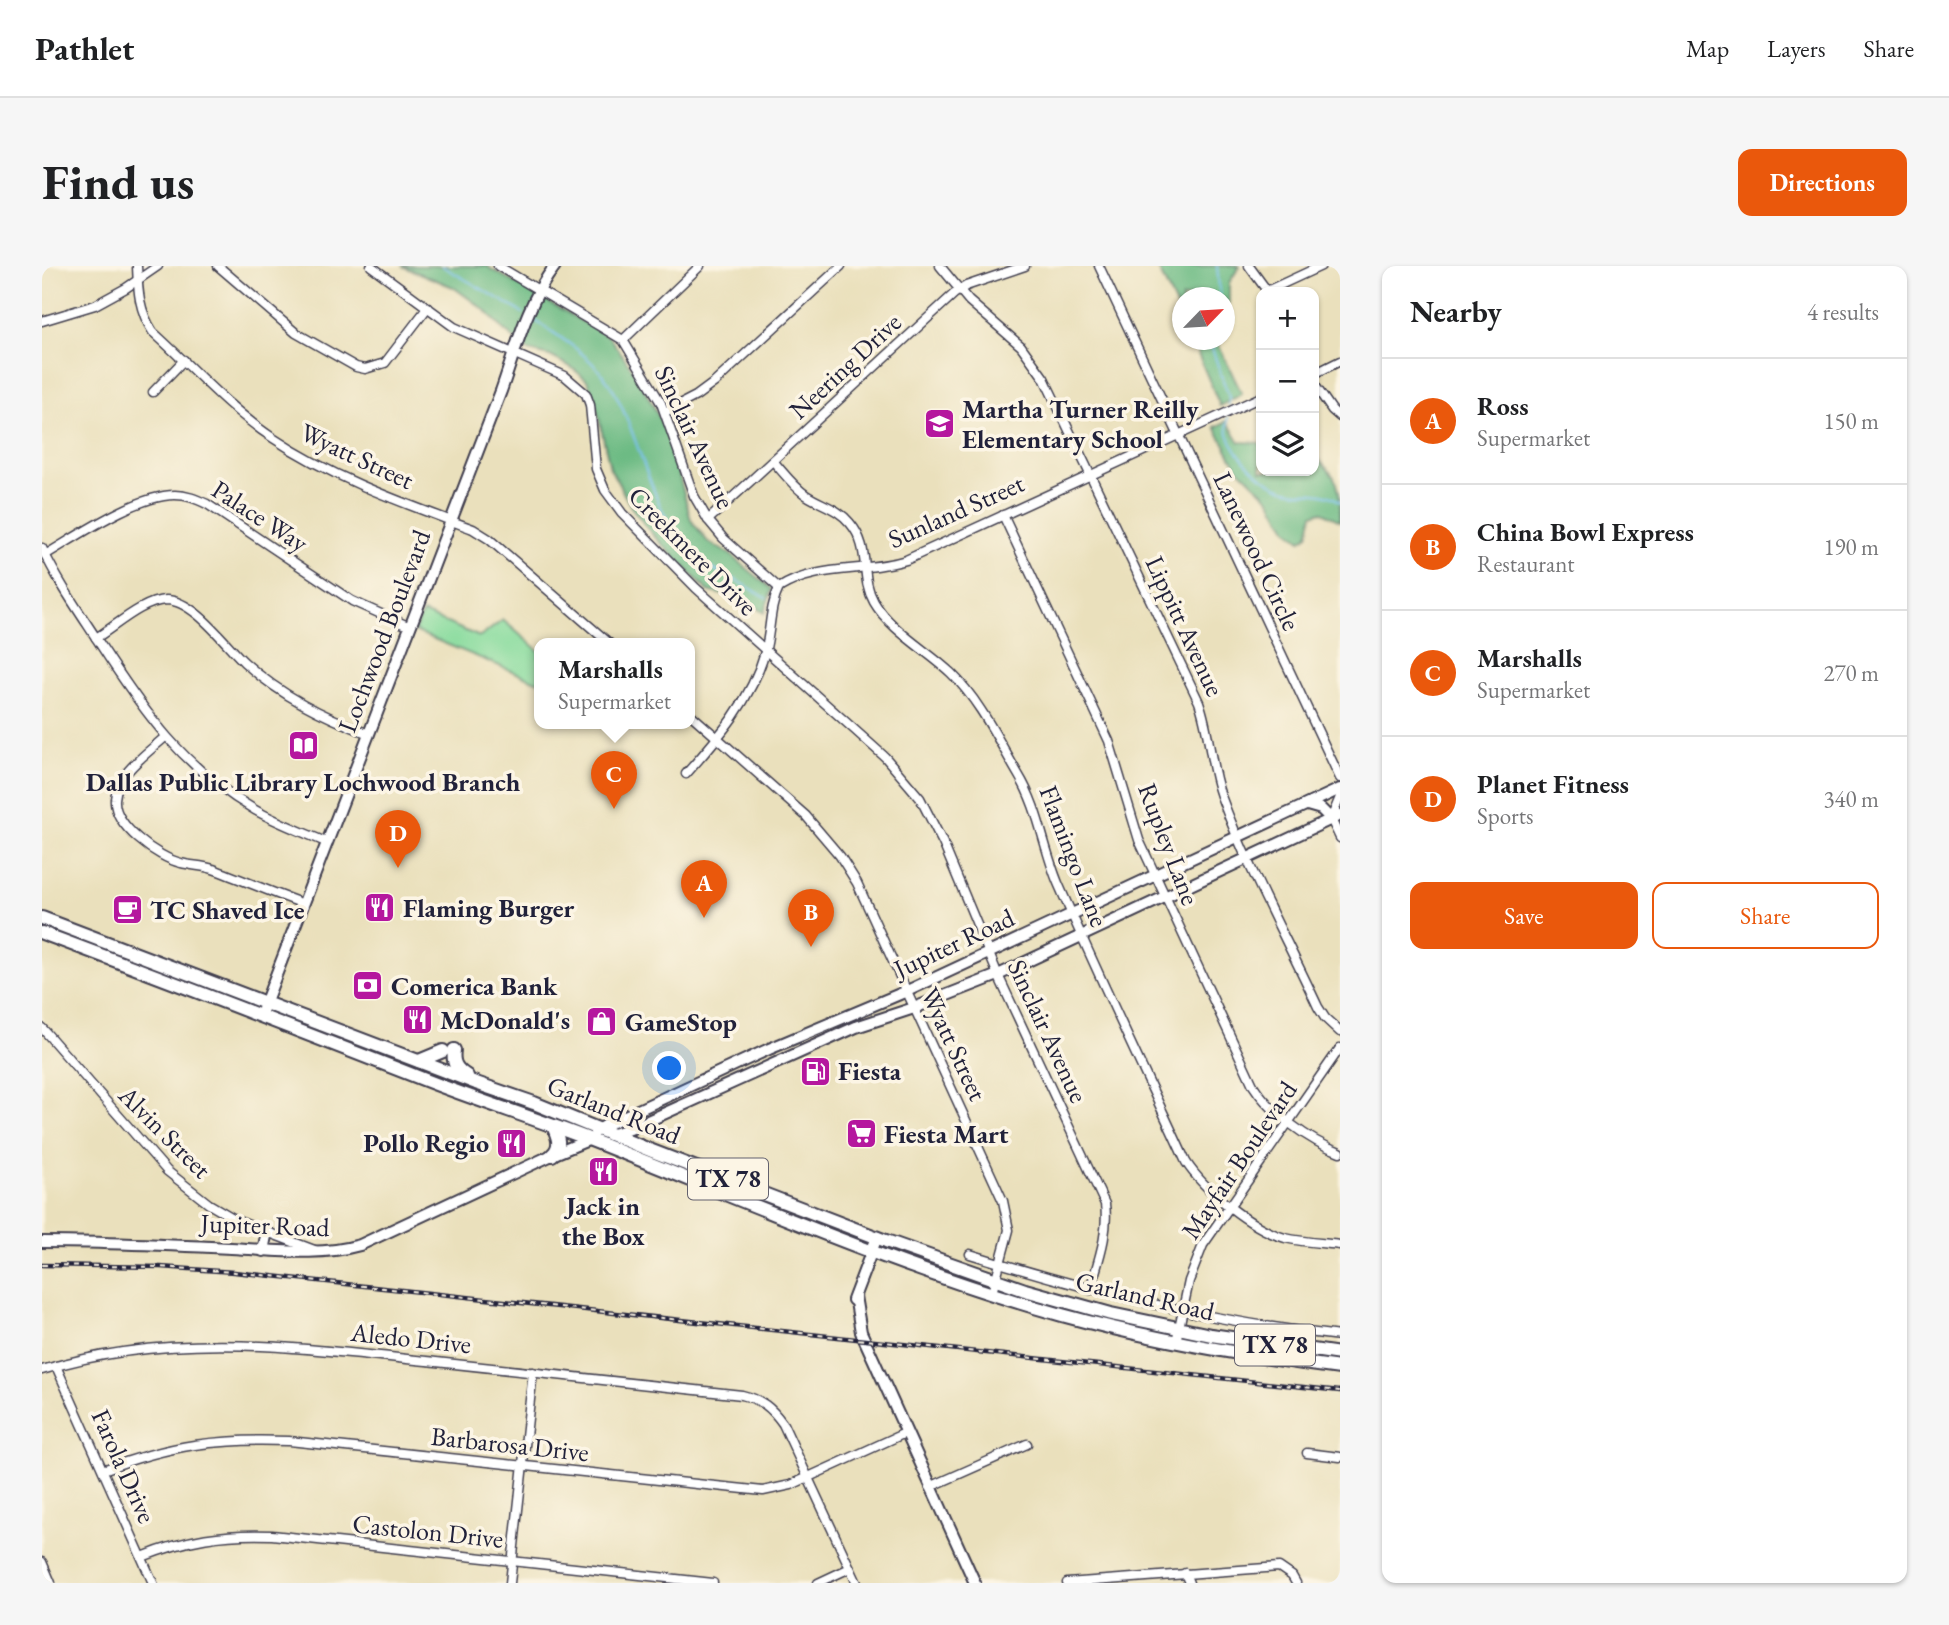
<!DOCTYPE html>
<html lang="en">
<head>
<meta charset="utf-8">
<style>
	body { margin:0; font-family:"EB Garamond",serif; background:#f6f6f6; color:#202124 }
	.controls { position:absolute; right:21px; top:21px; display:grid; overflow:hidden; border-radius:14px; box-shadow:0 2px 5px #0004 }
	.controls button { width:63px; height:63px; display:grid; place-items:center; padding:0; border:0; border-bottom:2px solid #e0e0e0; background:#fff; color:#202124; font:35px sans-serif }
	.compass { position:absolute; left:1130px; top:21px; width:63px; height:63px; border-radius:50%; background:#fff; box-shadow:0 2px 5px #0004; rotate:65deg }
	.you { position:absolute; left:628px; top:803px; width:24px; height:24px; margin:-18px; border:5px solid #fff; border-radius:50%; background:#1a73e8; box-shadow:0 0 0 10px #1a73e833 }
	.badge { display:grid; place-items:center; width:46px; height:46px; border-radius:50%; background:#ea580c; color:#fff; font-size:23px; font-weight:700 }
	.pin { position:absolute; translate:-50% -58px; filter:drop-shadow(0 2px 4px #0008) }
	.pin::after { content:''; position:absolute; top:37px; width:24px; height:21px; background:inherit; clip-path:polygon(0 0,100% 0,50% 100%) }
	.popup { position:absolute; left:492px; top:372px; width:161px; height:91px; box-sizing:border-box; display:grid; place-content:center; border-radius:14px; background:#fff; filter:drop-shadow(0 2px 5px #0005); font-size:23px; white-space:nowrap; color:#757577 }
	.popup b { font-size:26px; color:#202124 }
	.popup::after { content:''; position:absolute; left:50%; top:100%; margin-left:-14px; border:14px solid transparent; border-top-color:#fff }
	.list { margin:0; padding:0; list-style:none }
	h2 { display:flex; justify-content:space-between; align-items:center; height:91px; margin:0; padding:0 28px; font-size:30px }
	h2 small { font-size:23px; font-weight:400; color:#757577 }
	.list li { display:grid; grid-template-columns:46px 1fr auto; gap:21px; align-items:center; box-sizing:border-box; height:126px; padding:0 28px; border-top:2px solid #e0e0e0 }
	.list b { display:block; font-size:26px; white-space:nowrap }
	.list p { margin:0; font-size:23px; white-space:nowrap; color:#757577 }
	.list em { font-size:23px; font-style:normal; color:#757577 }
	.actions { display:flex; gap:14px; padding:21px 28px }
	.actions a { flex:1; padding:16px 0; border:2px solid #ea580c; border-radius:14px; text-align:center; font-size:24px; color:#ea580c }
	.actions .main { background:#ea580c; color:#fff }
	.icon { flex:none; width:38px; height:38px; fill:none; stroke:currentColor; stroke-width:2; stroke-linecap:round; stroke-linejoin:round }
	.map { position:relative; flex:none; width:1298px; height:1317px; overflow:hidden; border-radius:14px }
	header { display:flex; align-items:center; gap:42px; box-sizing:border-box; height:98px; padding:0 35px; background:#fff; border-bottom:2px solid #e0e0e0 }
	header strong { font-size:33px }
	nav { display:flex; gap:38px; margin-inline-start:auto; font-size:24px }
	.intro { display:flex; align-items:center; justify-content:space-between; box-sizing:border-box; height:168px; padding:0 42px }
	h1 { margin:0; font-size:49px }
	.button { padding:18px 32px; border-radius:14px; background:#ea580c; color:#fff; font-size:24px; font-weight:700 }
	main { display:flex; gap:42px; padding:0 42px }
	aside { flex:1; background:#fff; border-radius:14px; box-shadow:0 2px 5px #0004 }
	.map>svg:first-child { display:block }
	.green { fill:#87db9d; stroke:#547e6c; stroke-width:2 }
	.forest { fill:#6dbb84; stroke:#486e60; stroke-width:2 }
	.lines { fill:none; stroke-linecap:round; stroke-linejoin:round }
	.stream { stroke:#77c0f0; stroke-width:2 }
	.street-casing { stroke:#403e4e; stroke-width:11 }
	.secondary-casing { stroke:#403e4e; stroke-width:14 }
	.primary-casing { stroke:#403e4e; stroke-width:16 }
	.street { stroke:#fff; stroke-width:8 }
	.secondary { stroke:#fff; stroke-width:10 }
	.primary { stroke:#fff; stroke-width:12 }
	.rail-casing { stroke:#22223b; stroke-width:4.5 }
	.rail { stroke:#fcf5e5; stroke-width:2; stroke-dasharray:5; stroke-linecap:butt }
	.labels { text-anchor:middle; stroke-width:7; stroke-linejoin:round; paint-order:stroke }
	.shield { fill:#fcf5e5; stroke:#63616e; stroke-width:2 }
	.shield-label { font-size:24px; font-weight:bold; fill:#22223b }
	.street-label { font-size:26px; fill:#22223b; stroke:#fcf5e5 }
	.poi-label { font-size:26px; font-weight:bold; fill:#22223b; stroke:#fcf5e5; text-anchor:start }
</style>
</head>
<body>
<header>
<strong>Pathlet</strong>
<nav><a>Map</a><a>Layers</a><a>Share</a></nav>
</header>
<div class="intro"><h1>Find us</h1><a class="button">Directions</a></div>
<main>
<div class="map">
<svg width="1298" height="1317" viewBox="0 0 1298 1317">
	<rect width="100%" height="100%" fill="#fcf5e5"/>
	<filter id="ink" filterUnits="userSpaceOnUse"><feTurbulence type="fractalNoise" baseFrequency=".0143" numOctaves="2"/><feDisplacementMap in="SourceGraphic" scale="14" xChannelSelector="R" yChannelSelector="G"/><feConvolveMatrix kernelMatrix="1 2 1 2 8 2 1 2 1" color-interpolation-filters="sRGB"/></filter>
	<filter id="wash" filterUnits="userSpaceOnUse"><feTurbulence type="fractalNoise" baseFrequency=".00686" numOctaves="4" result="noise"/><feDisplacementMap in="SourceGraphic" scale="28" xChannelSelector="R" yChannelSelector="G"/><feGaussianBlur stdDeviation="1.57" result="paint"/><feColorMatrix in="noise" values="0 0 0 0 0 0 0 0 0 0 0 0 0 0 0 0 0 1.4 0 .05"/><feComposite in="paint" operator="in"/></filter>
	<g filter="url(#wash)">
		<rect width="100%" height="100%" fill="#eae0bc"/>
		<polygon class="green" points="381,347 438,371 461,354 497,385 497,416 372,365"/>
		<g class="forest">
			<polygon points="360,0 444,0 567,71 589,101 611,139 628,175 649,254 666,276 689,289 730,323 722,347 705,335 666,325 611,269 589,241 568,202 552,130 545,114 529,101 508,90 487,85 462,64 444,45 411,21"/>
			<polygon points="1115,0 1197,0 1197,1 1187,17 1187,36 1183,44 1182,32 1140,32 1140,53"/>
			<polygon points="1150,74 1174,74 1200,128 1178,140"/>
			<path d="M1185,155L1198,176L1219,177V205H1272V189C1298,214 1298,218 1298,255L1279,245L1271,248L1266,269L1259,274L1246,264L1227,232L1195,201L1173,161Z"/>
		</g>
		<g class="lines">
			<g class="stream">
				<polyline points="400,0 481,47"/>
				<polyline points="1175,0 1178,32"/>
				<path d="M492,54C520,72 551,91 569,120C599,171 609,247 650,289C664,302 679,307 696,315C705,320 715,326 724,332"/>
				<polyline points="1167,74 1187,131 1187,139"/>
				<path d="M1186,151C1186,156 1185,163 1186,168C1195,192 1221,217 1245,224C1262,229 1283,223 1298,236"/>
			</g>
		</g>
	</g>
	<g filter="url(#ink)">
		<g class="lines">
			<defs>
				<g id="street">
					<path d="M95,0C96,25 97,45 111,66C150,101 187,143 231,172C292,213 362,237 431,263L447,273L567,377"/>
					<polyline points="176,0 254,67 314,101 323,103 343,97 386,41"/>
					<path d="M329,0L412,61L523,110L544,128L548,139L554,203L563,224L580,247L654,322L843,491L878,532L901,577L956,709L1063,938C1067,968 1056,995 1048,1024"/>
					<polyline points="456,0 581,74 619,137 652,230 666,254 681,272 737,322"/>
					<path d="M898,0L927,35L979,80L1002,112L1157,436C1168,467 1168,500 1179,530C1205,601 1244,672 1276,741L1283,752L1298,766"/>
					<polyline points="1057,0 1298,512"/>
					<polyline points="1207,0 1226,26"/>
					<polyline points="1225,25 1279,0"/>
					<polyline points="0,55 53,39 84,22 116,0"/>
					<polyline points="581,74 658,0"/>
					<polyline points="1272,108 1298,95"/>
					<polyline points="1272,118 1290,144 1298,151"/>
					<polyline points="111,126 142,94"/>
					<polyline points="623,146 654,130 673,116 799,0"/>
					<path d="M731,195C741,206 751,220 764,229C779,239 796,242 808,257C830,283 817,310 832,336C848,364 886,385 909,407C938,435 956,474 976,508C997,542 1001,581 1016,617C1057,711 1101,803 1144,896C1162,924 1210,963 1243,972C1261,976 1280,977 1298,979"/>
					<path d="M961,249L1067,475L1097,574L1211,819C1228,846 1267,875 1298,886"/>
					<polyline points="666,254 912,28 924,20 983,0"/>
					<path d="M0,282C16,316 38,347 58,378C102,446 141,502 213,544C236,557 261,566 286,577"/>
					<path d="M3,289C37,269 95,229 133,229C145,229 154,233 165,238L310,335L368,361"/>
					<path d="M54,372C74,360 100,335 124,334C152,334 183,378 202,396C239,430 281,450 327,468"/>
					<polyline points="647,447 764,550 798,590 815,617 961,935 967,964 950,1027"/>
					<path d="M123,471C107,486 74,508 73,533C71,559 116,592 139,597C150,600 160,599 171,603C201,614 231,627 262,638"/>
					<path d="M644,508C677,471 709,435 723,386C729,365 727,342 737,322C774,298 822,307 864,294L1219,131"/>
					<polyline points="1298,531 1289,553 1298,572"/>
					<polyline points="0,762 125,905 167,938 196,955 275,985"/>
					<path d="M928,988C1050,1026 1170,1056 1298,1070"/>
					<polyline points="1134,1076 1147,1015 1161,979 1298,782"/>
					<polyline points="14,1100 111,1317"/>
					<path d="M0,1104C133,1063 259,1082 394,1096C496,1107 598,1118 700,1129C720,1134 729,1141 741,1158L815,1317"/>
					<polyline points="1265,1187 1298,1191"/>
					<path d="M61,1204C128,1179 176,1172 247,1175L721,1225L749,1219L863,1167"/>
					<polyline points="888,1221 985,1178"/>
					<path d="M100,1291C145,1273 181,1267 230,1269L671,1317"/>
					<polyline points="0,1296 9,1317"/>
					<polyline points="1143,1307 1147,1317"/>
					<polyline points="468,1317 491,1106"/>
					<polyline points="776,1317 808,1302"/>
					<polyline points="1025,1317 1237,1301 1250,1310 1254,1317"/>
				</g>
				<g id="secondary">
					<polyline points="1265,539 1279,543 1289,553"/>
					<path d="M221,743L459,125C474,83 485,36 513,0"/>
					<polyline points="553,866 568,857 727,783 865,725 1298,523"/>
					<polyline points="567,869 588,863 814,761 872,742 956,709 1298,549"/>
					<path d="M0,976C63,976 126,979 189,982C233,984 275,991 318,979L510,889L551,872"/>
					<polyline points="221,985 224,970 226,967"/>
					<polyline points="813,1030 819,1066 933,1317"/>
					<polyline points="811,1034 835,971"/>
				</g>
				<g id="primary">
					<polyline points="0,652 434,817 492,837 610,885 844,975 983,1024 1069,1048 1169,1069 1298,1088"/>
					<path d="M0,667C129,715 258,765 386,815C440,836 495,853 549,874C704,935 859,1004 1020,1049C1111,1074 1205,1090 1298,1102"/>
					<path d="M412,784C410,797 414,803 425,810"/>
					<polyline points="377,795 401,785"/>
					<path d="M510,889C520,881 516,871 511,860"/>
				</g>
			</defs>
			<use href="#street" class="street-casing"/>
			<use href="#secondary" class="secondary-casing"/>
			<use href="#primary" class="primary-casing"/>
			<use href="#street" class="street"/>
			<use href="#secondary" class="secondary"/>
			<use href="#primary" class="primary"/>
			<defs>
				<polyline id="rail" points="0,999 118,1001 192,1006 1298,1125"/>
			</defs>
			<use href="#rail" class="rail-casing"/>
			<use href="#rail" class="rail"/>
		</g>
	</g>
	<defs>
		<symbol id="school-square" viewBox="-11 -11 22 22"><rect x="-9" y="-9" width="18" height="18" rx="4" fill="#b5179e" stroke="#fcf5e5"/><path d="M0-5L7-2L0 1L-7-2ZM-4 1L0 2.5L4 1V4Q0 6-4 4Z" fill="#fff"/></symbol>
		<symbol id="library-square" viewBox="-11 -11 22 22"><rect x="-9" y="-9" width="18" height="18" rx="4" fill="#b5179e" stroke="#fcf5e5"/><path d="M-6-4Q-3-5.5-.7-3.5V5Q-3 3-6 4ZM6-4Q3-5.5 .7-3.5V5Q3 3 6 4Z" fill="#fff"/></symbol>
		<symbol id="restaurant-square" viewBox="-11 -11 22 22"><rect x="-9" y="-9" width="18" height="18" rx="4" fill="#b5179e" stroke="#fcf5e5"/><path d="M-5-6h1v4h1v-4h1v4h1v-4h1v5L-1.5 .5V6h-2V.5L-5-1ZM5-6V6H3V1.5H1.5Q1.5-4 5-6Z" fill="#fff"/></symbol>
		<symbol id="cafe-square" viewBox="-11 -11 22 22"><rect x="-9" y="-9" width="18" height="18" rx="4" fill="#b5179e" stroke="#fcf5e5"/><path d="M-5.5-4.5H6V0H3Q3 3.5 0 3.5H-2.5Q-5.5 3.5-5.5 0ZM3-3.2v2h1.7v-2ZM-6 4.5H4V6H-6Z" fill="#fff"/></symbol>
		<symbol id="bank-square" viewBox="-11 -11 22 22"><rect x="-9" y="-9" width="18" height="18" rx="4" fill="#b5179e" stroke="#fcf5e5"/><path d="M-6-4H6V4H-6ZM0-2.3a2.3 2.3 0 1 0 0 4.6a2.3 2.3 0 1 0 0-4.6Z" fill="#fff"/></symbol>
		<symbol id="shop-square" viewBox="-11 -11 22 22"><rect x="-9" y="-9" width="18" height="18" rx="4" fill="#b5179e" stroke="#fcf5e5"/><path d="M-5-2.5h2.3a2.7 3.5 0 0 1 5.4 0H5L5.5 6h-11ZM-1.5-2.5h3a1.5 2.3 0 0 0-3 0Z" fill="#fff"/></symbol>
		<symbol id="fuel-square" viewBox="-11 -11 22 22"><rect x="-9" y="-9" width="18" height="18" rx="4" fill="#b5179e" stroke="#fcf5e5"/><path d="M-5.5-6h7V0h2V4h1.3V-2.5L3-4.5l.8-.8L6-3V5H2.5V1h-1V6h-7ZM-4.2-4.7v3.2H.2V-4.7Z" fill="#fff"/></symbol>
		<symbol id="supermarket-square" viewBox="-11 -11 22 22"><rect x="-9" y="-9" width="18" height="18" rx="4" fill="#b5179e" stroke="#fcf5e5"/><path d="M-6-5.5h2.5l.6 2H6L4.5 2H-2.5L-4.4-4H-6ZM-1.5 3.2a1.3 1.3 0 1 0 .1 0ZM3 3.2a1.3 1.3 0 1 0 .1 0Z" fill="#fff"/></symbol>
	</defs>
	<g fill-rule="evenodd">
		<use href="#school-square" x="880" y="140" width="35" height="35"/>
		<use href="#library-square" x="244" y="462" width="35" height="35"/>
		<use href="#restaurant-square" x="320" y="624" width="35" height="35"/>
		<use href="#cafe-square" x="68" y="626" width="35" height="35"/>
		<use href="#bank-square" x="308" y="702" width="35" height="35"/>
		<use href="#restaurant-square" x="358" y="736" width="35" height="35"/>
		<use href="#shop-square" x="542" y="738" width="35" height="35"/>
		<use href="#fuel-square" x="756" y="788" width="35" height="35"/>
		<use href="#supermarket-square" x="802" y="850" width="35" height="35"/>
		<use href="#restaurant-square" x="452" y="860" width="35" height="35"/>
		<use href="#restaurant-square" x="544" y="888" width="35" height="35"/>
	</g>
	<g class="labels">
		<g class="shield">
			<rect x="646" y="892.5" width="80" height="41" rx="5"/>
			<rect x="1193" y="1058.5" width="80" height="41" rx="5"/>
		</g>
		<g class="shield-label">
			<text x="686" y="921">TX 78</text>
			<text x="1233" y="1087">TX 78</text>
		</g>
		<g class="street-label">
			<text transform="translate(803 100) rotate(-43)" y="9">Neering Drive</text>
			<text transform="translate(653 171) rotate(65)" y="9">Sinclair Avenue</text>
			<text transform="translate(315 190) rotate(25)" y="9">Wyatt Street</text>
			<text transform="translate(914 245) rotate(-24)" y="9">Sunland Street</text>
			<text transform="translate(218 250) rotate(33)" y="9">Palace Way</text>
			<text transform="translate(651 285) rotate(45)" y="9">Creekmere Drive</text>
			<text transform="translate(1215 285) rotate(65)" y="9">Lanewood Circle</text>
			<text transform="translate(1143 360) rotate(65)" y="9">Lippitt Avenue</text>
			<text transform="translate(342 365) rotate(-69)" y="9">Lochwood Boulevard</text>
			<text transform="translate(1127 578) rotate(69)" y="9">Rupley Lane</text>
			<text transform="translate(1032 590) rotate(69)" y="9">Flamingo Lane</text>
			<text transform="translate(912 677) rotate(-25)" y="9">Jupiter Road</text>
			<text transform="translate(1006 765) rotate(65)" y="9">Sinclair Avenue</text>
			<text transform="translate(912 778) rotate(65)" y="9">Wyatt Street</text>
			<text transform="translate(572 844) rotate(22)" y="9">Garland Road</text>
			<text transform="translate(123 866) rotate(45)" y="9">Alvin Street</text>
			<text transform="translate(1197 894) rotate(-56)" y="9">Mayfair Boulevard</text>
			<text transform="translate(223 959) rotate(2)" y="9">Jupiter Road</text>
			<text transform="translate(1103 1030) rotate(13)" y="9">Garland Road</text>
			<text transform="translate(369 1072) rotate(6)" y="9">Aledo Drive</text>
			<text transform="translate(468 1178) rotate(6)" y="9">Barbarosa Drive</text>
			<text transform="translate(82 1200) rotate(66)" y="9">Farola Drive</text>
			<text transform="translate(386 1265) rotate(6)" y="9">Castolon Drive</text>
		</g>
		<g class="poi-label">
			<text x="920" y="152">Martha Turner Reilly<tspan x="920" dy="30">Elementary School</tspan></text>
			<text x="261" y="525" text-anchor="middle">Dallas Public Library Lochwood Branch</text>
			<text x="361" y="651">Flaming Burger</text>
			<text x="108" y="653">TC Shaved Ice</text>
			<text x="349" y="729">Comerica Bank</text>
			<text x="398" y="763">McDonald's</text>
			<text x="583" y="765">GameStop</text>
			<text x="796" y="814">Fiesta</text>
			<text x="842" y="877">Fiesta Mart</text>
			<text x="447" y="886" text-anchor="end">Pollo Regio</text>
			<text x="561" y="949" text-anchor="middle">Jack in<tspan x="561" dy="30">the Box</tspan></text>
		</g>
	</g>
</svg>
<div class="controls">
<button>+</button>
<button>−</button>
<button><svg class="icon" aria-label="layers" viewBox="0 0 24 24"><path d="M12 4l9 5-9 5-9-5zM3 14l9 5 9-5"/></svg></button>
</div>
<svg class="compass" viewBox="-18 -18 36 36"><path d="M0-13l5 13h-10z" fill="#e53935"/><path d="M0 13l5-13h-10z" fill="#757577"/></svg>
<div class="you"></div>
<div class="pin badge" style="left:662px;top:652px">A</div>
<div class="pin badge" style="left:769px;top:681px">B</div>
<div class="pin badge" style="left:572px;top:543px">C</div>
<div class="popup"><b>Marshalls</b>Supermarket</div>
<div class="pin badge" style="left:356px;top:602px">D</div>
</div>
<aside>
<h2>Nearby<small>4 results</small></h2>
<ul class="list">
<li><span class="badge">A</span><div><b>Ross</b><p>Supermarket</p></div><em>150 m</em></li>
<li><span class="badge">B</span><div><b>China Bowl Express</b><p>Restaurant</p></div><em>190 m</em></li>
<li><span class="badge">C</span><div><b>Marshalls</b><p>Supermarket</p></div><em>270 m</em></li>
<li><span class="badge">D</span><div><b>Planet Fitness</b><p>Sports</p></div><em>340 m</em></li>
</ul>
<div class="actions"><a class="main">Save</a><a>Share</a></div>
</aside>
</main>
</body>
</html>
